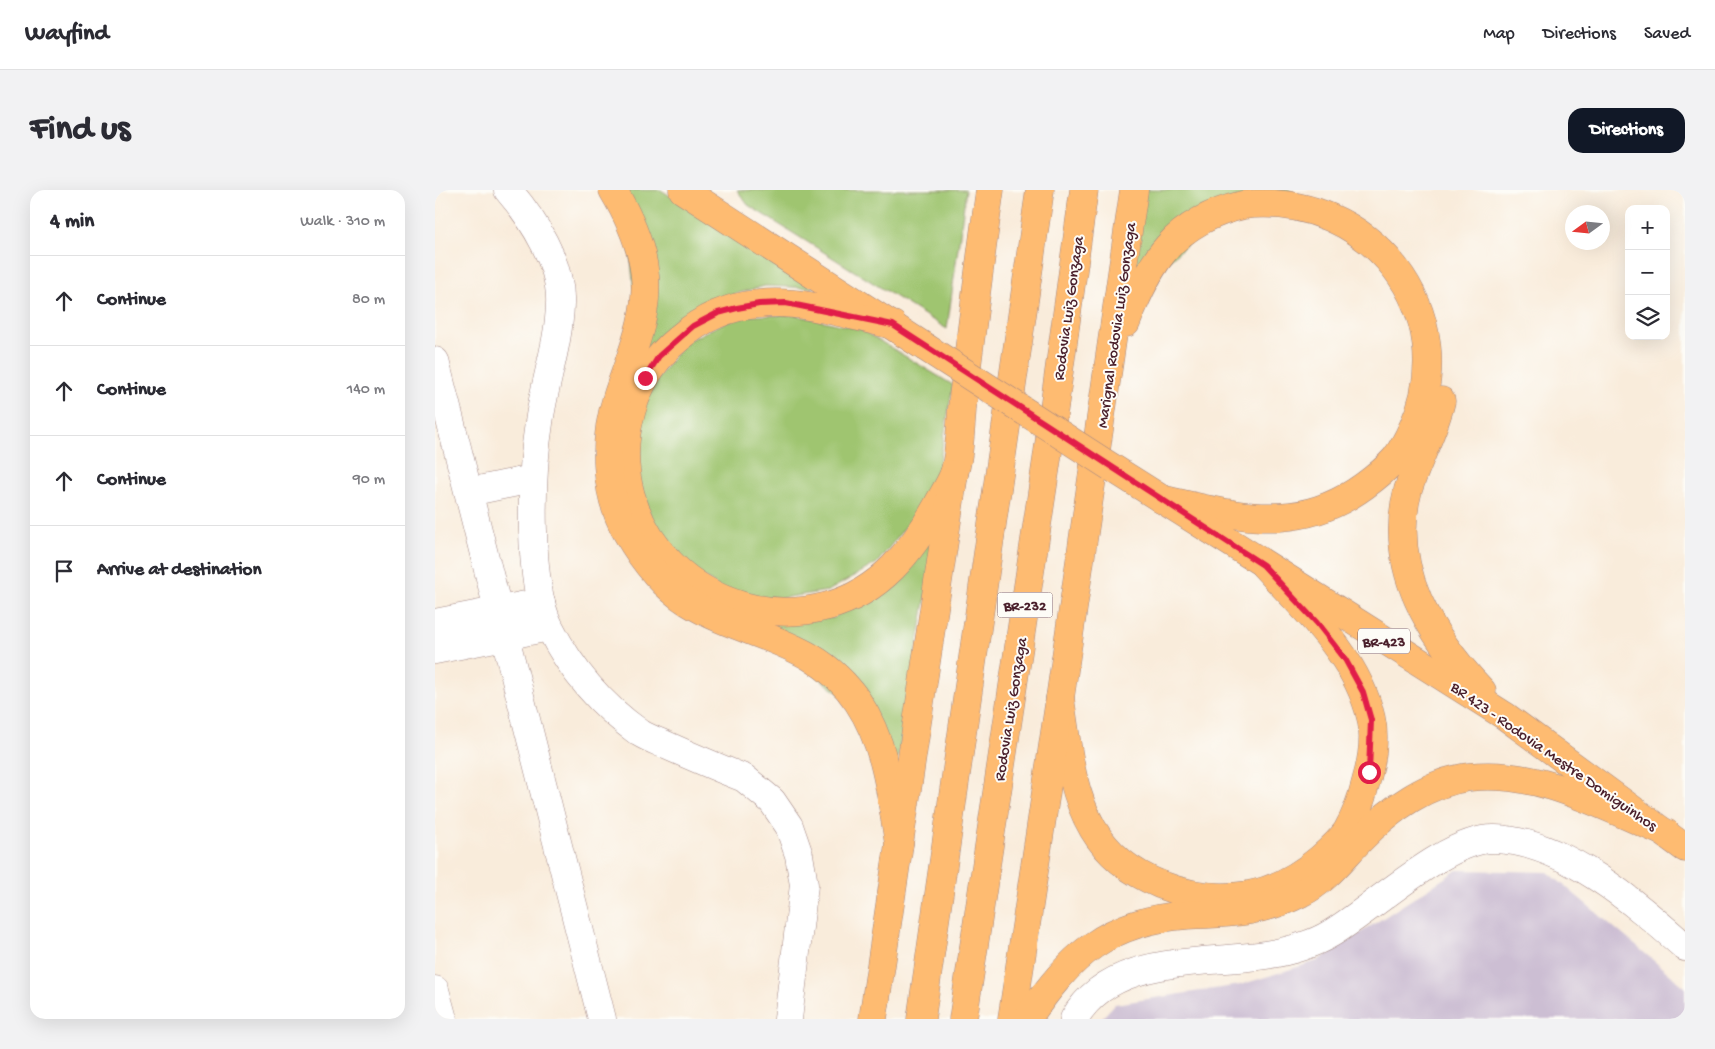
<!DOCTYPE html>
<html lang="en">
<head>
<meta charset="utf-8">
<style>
	body { margin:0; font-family:"Gochi Hand",sans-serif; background:#f2f2f3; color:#2b2b33 }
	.controls { position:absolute; right:15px; top:15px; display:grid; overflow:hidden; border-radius:10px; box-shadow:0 5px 20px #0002 }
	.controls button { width:45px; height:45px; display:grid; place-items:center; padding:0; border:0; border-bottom:1px solid #e1e1e2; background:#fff; color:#2b2b33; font:25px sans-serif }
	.compass { position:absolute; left:1130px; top:15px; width:45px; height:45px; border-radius:50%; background:#fff; box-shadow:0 5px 20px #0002; rotate:255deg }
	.stop { position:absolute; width:15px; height:15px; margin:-11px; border:4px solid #e11d48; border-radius:50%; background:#fff }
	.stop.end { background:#e11d48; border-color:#fff; box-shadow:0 1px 5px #0008 }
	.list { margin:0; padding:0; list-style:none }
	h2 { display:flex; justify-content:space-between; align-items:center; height:65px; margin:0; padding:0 20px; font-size:21px }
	h2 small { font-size:16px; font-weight:400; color:#7c7c81 }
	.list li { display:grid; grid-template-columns:32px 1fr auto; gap:15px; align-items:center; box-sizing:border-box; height:90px; padding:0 20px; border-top:1px solid #e1e1e2 }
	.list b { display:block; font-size:19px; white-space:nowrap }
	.list em { font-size:16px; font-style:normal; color:#7c7c81 }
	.icon { flex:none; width:28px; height:28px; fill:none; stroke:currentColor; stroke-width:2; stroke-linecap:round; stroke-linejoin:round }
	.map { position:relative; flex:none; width:1250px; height:829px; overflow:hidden; border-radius:15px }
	header { display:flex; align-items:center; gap:30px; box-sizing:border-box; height:70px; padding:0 25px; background:#fff; border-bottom:1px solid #e1e1e2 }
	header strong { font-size:24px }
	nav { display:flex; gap:28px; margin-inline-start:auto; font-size:18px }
	.intro { display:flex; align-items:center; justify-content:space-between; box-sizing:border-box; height:120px; padding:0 30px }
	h1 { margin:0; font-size:35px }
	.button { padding:12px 22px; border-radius:15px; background:#111827; color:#fff; font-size:18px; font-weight:700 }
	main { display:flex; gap:30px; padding:0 30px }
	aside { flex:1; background:#fff; border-radius:15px; box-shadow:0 5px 20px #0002 }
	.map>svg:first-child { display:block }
	.industrial { fill:#ccbed3 }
	.green { fill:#9fc56f; stroke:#74724d }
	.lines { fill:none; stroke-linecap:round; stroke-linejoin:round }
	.minor-casing { stroke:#a28683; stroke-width:29 }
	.major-casing { stroke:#a28683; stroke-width:29 }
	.highway-casing { stroke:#a28683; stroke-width:29 }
	.minor { stroke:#fff; stroke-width:28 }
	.major { stroke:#febb71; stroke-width:28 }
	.highway { stroke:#febb71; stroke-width:28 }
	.major-bridge-casing { stroke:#a28683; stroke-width:29; stroke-linecap:butt }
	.major-bridge { stroke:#febb71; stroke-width:28 }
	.route { stroke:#e11d48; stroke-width:6 }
	.labels { text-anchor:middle; stroke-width:4; stroke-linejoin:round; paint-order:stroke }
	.shield { fill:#fdfcf7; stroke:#806168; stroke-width:1 }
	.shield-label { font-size:15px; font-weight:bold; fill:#4a1f2b }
	.street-label { font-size:16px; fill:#4a1f2b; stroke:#fdfcf7 }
</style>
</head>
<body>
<header>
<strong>Wayfind</strong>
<nav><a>Map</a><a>Directions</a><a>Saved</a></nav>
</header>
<div class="intro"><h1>Find us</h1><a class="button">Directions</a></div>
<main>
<aside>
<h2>4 min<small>Walk · 310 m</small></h2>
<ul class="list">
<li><svg class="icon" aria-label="ahead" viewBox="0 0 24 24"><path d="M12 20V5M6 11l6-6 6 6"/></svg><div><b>Continue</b></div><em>80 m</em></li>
<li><svg class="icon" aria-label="ahead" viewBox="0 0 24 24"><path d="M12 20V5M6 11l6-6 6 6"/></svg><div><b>Continue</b></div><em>140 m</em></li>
<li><svg class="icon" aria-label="ahead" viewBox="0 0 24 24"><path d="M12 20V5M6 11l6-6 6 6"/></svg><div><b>Continue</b></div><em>90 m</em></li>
<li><svg class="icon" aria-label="arrive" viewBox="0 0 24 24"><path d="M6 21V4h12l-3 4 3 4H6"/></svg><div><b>Arrive at destination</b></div></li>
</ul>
</aside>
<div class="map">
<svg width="1250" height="829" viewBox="0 0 1250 829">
	<rect width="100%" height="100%" fill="#fdfcf7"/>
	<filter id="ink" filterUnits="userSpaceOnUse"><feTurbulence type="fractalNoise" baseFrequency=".02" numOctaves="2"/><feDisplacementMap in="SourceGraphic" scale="10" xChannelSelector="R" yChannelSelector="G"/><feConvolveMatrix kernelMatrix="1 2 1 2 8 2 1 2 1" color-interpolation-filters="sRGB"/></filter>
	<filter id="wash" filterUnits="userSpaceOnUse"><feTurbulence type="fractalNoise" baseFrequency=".0096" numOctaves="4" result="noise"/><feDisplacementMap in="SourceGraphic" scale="20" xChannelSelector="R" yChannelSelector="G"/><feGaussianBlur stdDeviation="1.12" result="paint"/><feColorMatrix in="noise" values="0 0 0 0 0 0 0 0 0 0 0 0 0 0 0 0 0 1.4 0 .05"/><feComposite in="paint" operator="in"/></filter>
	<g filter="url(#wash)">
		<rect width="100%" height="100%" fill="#f9ecdb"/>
		<polygon class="industrial" points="1022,680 1113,682 1250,797 1250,829 666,829 680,814 805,795 882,771"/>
		<g class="green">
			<polygon points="190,0 226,0 379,98 330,96 282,109 224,149 205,174"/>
			<polygon points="302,0 531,0 512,139 313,15"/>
			<polygon points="706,0 854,0 859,3 810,4 693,106"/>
			<polygon points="360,125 425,139 518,195 503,282 479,326 442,373 393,401 334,410 291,402 242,368 220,340 195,265 211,204 250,152 303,126"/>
			<polygon points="505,326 461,579 443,533 302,426 399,428"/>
		</g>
	</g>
	<g filter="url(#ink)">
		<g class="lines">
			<defs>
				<g id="minor">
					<path d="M73,0C98,29 127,74 125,114C124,154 109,194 104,233C96,283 92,394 115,438C136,480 167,516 205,543C213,548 224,552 233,556C258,567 283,578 309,588L337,611L354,636L364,665L369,695L353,829"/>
					<polyline points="0,171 167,829"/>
					<polyline points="34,302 97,289"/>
					<polyline points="0,433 106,412"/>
					<polyline points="0,460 114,437"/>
					<polyline points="0,800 8,829"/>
					<path d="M639,829C683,752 796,782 868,756C877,753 887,749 895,744C938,719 1012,647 1060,649C1129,651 1200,713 1250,757"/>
				</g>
				<g id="major">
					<polyline points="248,0 490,157"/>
					<path d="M699,0L625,508C632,552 635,600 658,639C688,690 756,714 813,705C840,700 865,686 886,668C895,660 905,651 912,641C920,627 926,611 930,595C936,575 941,549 936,528C922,466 870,420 829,375"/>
					<path d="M691,133C715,71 739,31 808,15C935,0 1030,124 978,237C973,248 967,260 960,269C951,279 940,288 929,296C907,312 882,323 855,326C812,331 767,318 726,309"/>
					<path d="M458,135C415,126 369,109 324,114C294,116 266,129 243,149C221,167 205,192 197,219C161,339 274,448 393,416C445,402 477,361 502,316C507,306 514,296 518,286C525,270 526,227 528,208C537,138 545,69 555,0"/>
					<path d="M1006,211C999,242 982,270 973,300C952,378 996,447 1047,501"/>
					<polyline points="676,277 1070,526 1250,658"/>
				</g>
				<g id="highway">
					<path d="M178,0C194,27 207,55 210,86C214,128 194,169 182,207C168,251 169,303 192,343C207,369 228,396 253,412C312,449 381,448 423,512C451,554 456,606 464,654"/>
					<polyline points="438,829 519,284"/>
					<polyline points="486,829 605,0"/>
					<polyline points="528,829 612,269 649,0"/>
					<polyline points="577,829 625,508"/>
					<path d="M592,829C636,765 672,731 752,725C795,723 827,723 866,703C891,691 908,667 927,648C955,619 994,592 1034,587C1104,579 1169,617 1231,643"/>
				</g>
			</defs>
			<use href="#minor" class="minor-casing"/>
			<use href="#major" class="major-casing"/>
			<use href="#highway" class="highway-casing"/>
			<use href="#minor" class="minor"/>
			<use href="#major" class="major"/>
			<use href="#highway" class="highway"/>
			<defs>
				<polyline id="major-bridge" points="490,157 676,277"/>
			</defs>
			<use href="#major-bridge" class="major-bridge-casing"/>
			<use href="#major-bridge" class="major-bridge"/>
		</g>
	</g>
	<g class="lines" filter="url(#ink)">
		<polyline class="route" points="210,188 224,166 258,136 283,123 302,118 324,114 351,113 458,135 828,375 882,433 910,469 928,502 936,530 934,582"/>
	</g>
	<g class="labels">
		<g class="shield">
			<rect x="562.5" y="402.5" width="55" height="25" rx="4"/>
			<rect x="923" y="438.5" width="52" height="25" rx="4"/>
		</g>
		<g class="shield-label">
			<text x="590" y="420">BR-232</text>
			<text x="949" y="456">BR-423</text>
		</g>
		<g class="street-label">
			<text transform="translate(632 118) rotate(-82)" y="6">Rodovia Luiz Gonzaga</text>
			<text transform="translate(680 135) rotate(-82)" y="6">Marignal Rodovia Luiz Gonzaga</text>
			<text transform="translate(574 519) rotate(-81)" y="6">Rodovia Luiz Gonzaga</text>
			<text transform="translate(1120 565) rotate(35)" y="6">BR 423 - Rodovia Mestre Domiguinhos</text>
		</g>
	</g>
</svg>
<div class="controls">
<button>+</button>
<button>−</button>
<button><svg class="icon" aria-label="layers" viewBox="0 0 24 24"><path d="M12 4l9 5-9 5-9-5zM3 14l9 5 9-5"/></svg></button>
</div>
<svg class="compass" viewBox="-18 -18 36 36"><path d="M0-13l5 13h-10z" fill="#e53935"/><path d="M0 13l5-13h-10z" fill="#7c7c81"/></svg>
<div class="stop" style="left:934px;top:582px"></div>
<div class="stop end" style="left:210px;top:188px"></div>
</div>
</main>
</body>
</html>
